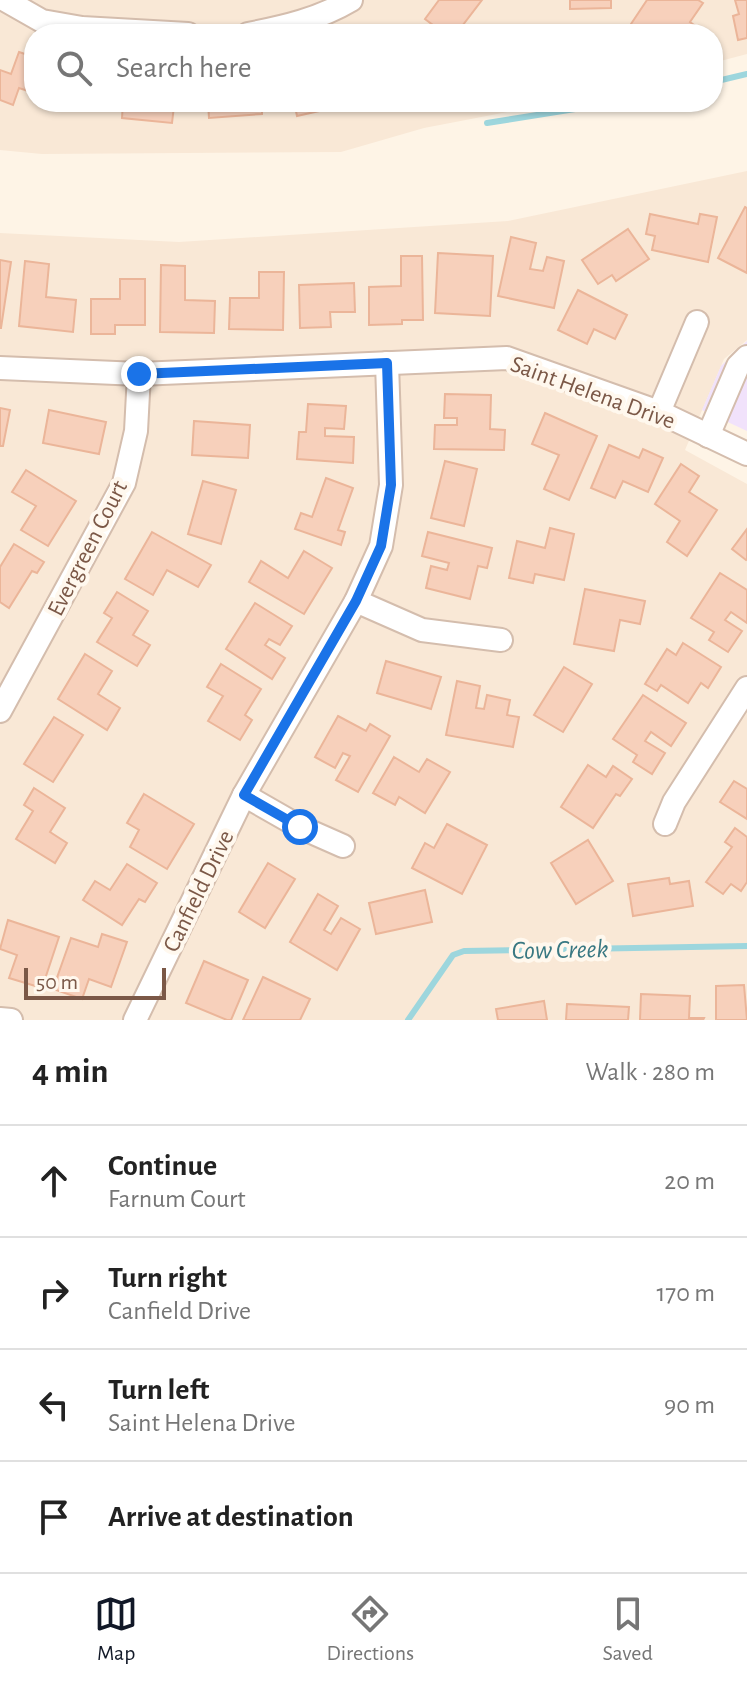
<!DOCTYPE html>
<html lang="en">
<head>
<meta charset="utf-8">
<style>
	body { margin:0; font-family:"Alegreya Sans",sans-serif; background:#f2f2f2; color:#222 }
	.scale { position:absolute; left:24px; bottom:20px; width:142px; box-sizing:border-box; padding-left:8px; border:4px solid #7b5847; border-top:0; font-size:22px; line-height:28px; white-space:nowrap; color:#7b5847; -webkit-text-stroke:6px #fff8ee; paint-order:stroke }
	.stop { position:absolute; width:24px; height:24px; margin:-18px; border:6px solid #1a73e8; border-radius:50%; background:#fff }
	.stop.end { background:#1a73e8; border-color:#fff; box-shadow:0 2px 8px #0008 }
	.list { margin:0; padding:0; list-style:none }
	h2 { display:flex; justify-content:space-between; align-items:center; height:104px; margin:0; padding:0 32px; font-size:34px }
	h2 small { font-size:26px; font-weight:400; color:#767676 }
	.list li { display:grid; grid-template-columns:52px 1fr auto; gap:24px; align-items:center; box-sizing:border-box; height:112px; padding:0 32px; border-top:2px solid #e0e0e0 }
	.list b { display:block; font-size:30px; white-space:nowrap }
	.list p { margin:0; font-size:26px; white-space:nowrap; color:#767676 }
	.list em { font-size:26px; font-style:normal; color:#767676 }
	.icon { flex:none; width:44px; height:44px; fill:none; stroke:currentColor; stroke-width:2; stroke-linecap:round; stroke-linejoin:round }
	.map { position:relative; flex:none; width:747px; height:1020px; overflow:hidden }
	.search { position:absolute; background:#fff; box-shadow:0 2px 6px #0004; left:24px; right:24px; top:24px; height:88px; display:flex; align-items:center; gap:20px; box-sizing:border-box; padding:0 28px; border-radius:32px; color:#767676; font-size:30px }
	.sheet { height:552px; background:#fff }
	nav { display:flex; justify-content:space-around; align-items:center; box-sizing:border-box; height:112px; border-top:2px solid #e0e0e0; background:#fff; font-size:22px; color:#767676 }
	nav a { display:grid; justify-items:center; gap:4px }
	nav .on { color:#111827 }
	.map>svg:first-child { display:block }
	.residential { fill:#f9e8d6 }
	.education { fill:#f1e2fb }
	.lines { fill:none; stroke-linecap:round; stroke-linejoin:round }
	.stream { stroke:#9dd6dd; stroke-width:6 }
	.building { fill:#f7d0bb; stroke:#ebb599; stroke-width:2 }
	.minor-casing { stroke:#d4bdad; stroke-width:26 }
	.minor { stroke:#fff; stroke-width:22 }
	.route { stroke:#1a73e8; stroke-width:10 }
	.labels { text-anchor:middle; stroke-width:8; stroke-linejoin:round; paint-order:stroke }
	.street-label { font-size:24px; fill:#7b5847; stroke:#fff8ee }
	.water-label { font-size:26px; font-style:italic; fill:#397882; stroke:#fff8ee }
</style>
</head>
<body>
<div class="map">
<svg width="747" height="1020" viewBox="0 0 747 1020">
	<rect width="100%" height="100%" fill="#fef4e6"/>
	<g class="residential">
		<polygon points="0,0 747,0 747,54 713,63 713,34 34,34 34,102 559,102 424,128 341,152 42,154 0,150"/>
		<polygon points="747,171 747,340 724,359 685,450 747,484 747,1020 0,1020 0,233 179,242 508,221"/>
	</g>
	<polygon class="education" points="747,341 747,431 702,410 721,366"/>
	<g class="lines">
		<g class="stream">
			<polyline points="713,82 747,74"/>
			<polyline points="487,123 619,102"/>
			<polyline points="408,1020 453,955 464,951 747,946"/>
		</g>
	</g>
	<g class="building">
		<polygon points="439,0 482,0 456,34 445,34 425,19"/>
		<polygon points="570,0 611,0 611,8 570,9"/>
		<polygon points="647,0 698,0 703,3 690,22 698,28 693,34 635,34 638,29 631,24"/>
		<polygon points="735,0 747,0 747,38 738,40 733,16 739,14"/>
		<polygon points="19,52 34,57 34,74 28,91 19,88 13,105 0,100 0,70 11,74"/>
		<polygon points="123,102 184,102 184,107 174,106 172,123 122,118"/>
		<polygon points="208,102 262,102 262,114 209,118"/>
		<polygon points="294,102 345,102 346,105 297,116"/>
		<polygon points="745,207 747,208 747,273 718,258"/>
		<polygon points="650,214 698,224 700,214 717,217 708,262 652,250 655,236 646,234"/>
		<polygon points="628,229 649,259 616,281 612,275 598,284 582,260"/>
		<polygon points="511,237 536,243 530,269 543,271 547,257 564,261 554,308 498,296"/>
		<polygon points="438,253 493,256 490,316 435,313"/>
		<polygon points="401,256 422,256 423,320 402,320 402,324 369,325 369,287 401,286"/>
		<polygon points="0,260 11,262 1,328 0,328"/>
		<polygon points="25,261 49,264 46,297 76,300 73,332 19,326"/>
		<polygon points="161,265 185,266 185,300 215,301 214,333 160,332"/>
		<polygon points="259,272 284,272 283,330 229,329 230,298 259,298"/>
		<polygon points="120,279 145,279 145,325 115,325 115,334 91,334 91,299 120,299"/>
		<polygon points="354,283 355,312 330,312 331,327 300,328 299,285"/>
		<polygon points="578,290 627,315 615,339 594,329 587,344 558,330"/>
		<polygon points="445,394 491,395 490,429 505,430 504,450 434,449 435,425 457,425 457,418 444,418"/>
		<polygon points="308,404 346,406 344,429 325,428 325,436 354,437 353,463 297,459 299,432 306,432"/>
		<polygon points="0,408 10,410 3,446 0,446"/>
		<polygon points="49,410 106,422 99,454 43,443"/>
		<polygon points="545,413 597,436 569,500 544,489 559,455 532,444"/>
		<polygon points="194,421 250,425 248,458 192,455"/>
		<polygon points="609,445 639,458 643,449 663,458 648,492 623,481 615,498 591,488"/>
		<polygon points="445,461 477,469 464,526 431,518"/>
		<polygon points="681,464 699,476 689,492 717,510 687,556 667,542 680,521 655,504"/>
		<polygon points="26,470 76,501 48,546 21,530 36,506 12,492"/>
		<polygon points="326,478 353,488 338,530 345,532 341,545 295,529 301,513 312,517"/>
		<polygon points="203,481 236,490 221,544 188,534"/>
		<polygon points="550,528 574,534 564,580 535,574 533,583 509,578 517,541 545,548"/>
		<polygon points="747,529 747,559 746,560 732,549"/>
		<polygon points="152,532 211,565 198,587 167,570 153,595 125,579"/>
		<polygon points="428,532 492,548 487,568 478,566 470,599 426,588 431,566 447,570 449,563 422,556"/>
		<polygon points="14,544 44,562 37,573 32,571 9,608 0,602 0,567"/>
		<polygon points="304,551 332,568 304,614 249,582 261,561 288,578"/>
		<polygon points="720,573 747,590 747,623 731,612 725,620 742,631 728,652 709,640 714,632 691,618"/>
		<polygon points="585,589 645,601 640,624 620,620 614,651 574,644"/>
		<polygon points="117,592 148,611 133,635 150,645 137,666 97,642 112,618 104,613"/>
		<polygon points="255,603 292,626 280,645 269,639 265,645 285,658 272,679 226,649"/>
		<polygon points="683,643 721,667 708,688 701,683 688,703 661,685 657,691 645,684 667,649 676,655"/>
		<polygon points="85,654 112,671 98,694 120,708 107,730 58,699"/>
		<polygon points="386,661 441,677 431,709 377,693"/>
		<polygon points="221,664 261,689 245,715 252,720 240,740 208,721 223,696 207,687"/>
		<polygon points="564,667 592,684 563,732 534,715"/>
		<polygon points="457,681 480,686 476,708 484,709 487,695 510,700 507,715 519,717 513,747 446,735"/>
		<polygon points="643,695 686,723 671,746 651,732 645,741 665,753 652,774 633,762 637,755 613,739"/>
		<polygon points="338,716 366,731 370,724 390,736 358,792 336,780 350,756 343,753 335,768 315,757"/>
		<polygon points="54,717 83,735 53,782 24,764"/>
		<polygon points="394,757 419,772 427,759 450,772 425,813 399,797 395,805 373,793"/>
		<polygon points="588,765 606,777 613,766 632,779 620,796 616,794 593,828 561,807"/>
		<polygon points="734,781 747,789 747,819 720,802"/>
		<polygon points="34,788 65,808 50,832 67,843 55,863 16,839 33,811 24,805"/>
		<polygon points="144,794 194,824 167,869 130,847 139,830 127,823"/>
		<polygon points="447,824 487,845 462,894 412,868 425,843 434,848"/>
		<polygon points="735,828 747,837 747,882 741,891 731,884 723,894 706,882 732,847 725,842"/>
		<polygon points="588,840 613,881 576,904 551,863"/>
		<polygon points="268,863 295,879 265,928 239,912"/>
		<polygon points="127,864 157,883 145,902 139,899 122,925 83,900 95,881 110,890"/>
		<polygon points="669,878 670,884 689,881 693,906 633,916 628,884"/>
		<polygon points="425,890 432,922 376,934 369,903"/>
		<polygon points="318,894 338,906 324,930 331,934 341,918 360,929 337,970 290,942"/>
		<polygon points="8,920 59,937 42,988 9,978 17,955 0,949"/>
		<polygon points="102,934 127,942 111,987 89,979 82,999 53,989 71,938 98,947"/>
		<polygon points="204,961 248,980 231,1020 227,1020 186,1003"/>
		<polygon points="263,977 310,999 300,1020 243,1020"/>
		<polygon points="744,985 747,1020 716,1020 716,986"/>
		<polygon points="641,994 690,996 689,1018 704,1018 703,1020 640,1020"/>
		<polygon points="544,1001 547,1020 498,1020 496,1009"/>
		<polygon points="567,1004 629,1007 628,1020 566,1020"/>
	</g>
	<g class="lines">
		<defs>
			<g id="minor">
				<polyline points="5,0 42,21 82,28 188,34"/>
				<path d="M248,34C284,27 319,19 351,0"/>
				<polyline points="0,368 139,374 507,358 659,412 747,454"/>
				<polyline points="659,412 697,322"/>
				<polyline points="708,436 738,366 747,357"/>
				<polyline points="356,601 422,630 501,640"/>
				<polyline points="0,711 124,483 136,431 139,374"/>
				<polyline points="244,795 300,827 343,846"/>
				<polyline points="665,824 674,802 747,688"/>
				<polyline points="0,1019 11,1020"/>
				<polyline points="135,1020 244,795 356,601 381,546 391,485 387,363"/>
			</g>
		</defs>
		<use href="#minor" class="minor-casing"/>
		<use href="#minor" class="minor"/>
	</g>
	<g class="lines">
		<polyline class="route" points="139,374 387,363 391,485 381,546 356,601 244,795 300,827"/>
	</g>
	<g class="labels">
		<g class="street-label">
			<text transform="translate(593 392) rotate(20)" y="8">Saint Helena Drive</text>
			<text transform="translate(87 548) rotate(-63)" y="8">Evergreen Court</text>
			<text transform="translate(198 891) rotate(-64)" y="8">Canfield Drive</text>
		</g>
		<g class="water-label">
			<text transform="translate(560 949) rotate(-1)" y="9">Cow Creek</text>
		</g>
	</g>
</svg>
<div class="scale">50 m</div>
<div class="stop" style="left:300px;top:827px"></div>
<div class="stop end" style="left:139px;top:374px"></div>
<div class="search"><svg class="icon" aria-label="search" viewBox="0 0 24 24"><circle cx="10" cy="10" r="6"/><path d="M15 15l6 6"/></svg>Search here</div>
</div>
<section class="sheet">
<h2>4 min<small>Walk · 280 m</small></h2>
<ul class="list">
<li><svg class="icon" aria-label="ahead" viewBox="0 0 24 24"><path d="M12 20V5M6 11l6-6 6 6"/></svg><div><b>Continue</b><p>Farnum Court</p></div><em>20 m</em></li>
<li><svg class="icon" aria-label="right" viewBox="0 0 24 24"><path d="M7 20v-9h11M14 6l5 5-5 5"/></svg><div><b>Turn right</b><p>Canfield Drive</p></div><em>170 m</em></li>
<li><svg class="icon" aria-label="left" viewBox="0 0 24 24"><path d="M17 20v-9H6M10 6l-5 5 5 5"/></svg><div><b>Turn left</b><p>Saint Helena Drive</p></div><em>90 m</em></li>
<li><svg class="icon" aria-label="arrive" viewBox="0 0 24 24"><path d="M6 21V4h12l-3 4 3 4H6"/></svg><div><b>Arrive at destination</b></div></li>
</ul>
</section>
<nav>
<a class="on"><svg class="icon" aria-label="map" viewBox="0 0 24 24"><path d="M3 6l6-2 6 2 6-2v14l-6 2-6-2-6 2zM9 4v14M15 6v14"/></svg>Map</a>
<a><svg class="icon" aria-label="directions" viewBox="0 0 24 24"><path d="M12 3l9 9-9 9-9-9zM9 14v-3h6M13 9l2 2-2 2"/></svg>Directions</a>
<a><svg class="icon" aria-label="saved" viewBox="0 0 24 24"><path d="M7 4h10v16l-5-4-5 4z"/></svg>Saved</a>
</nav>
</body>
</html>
